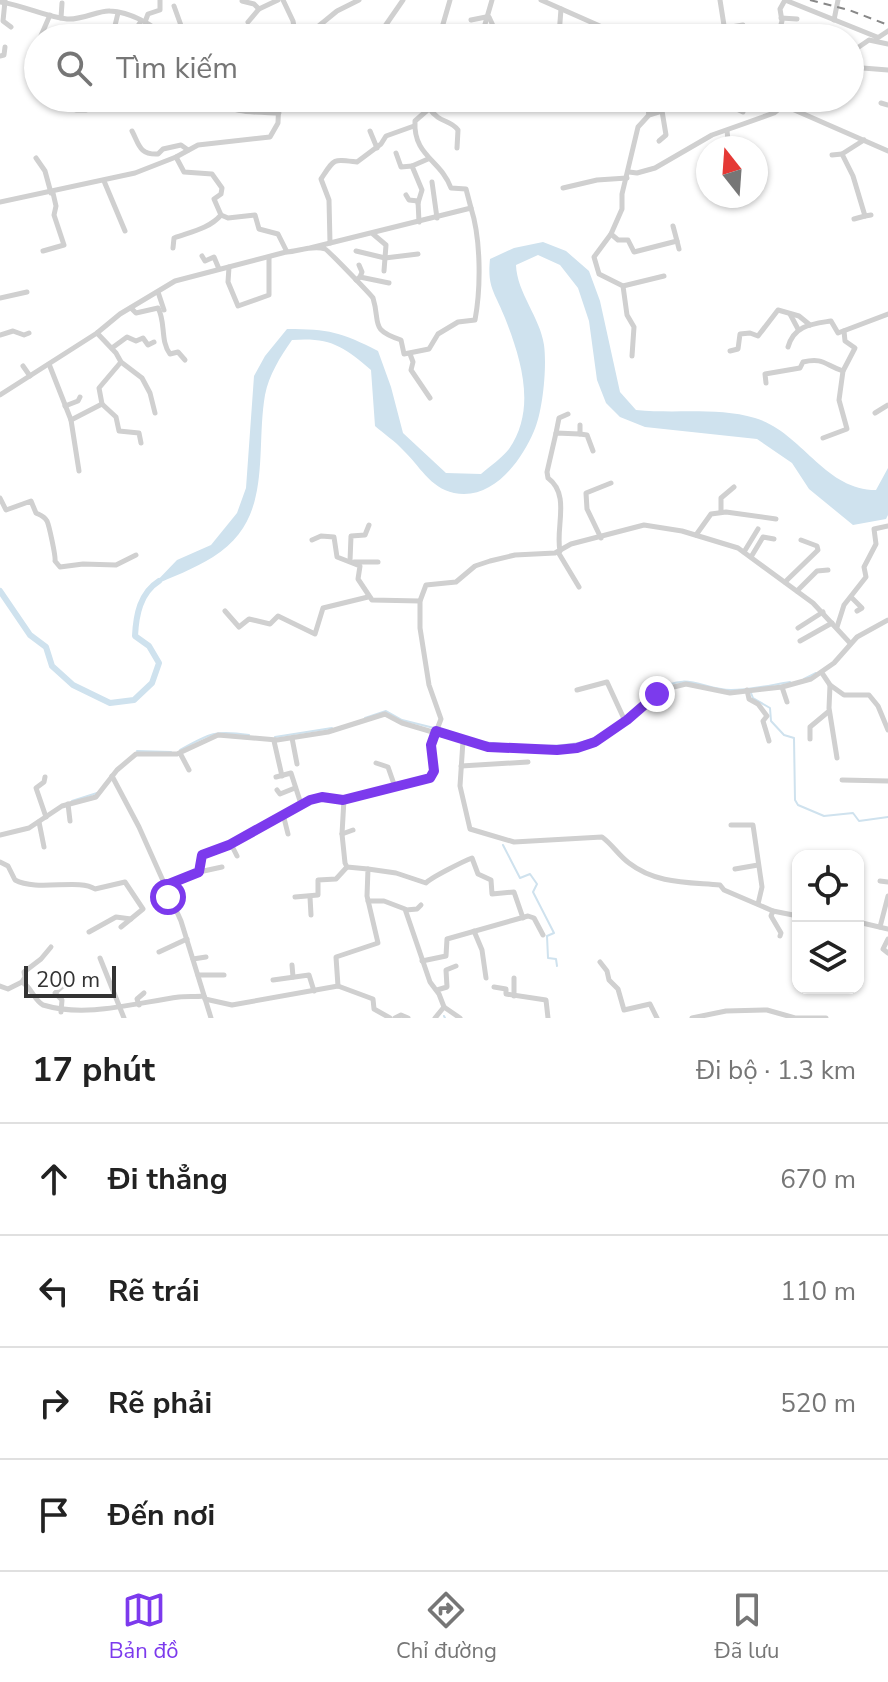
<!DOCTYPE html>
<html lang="vi">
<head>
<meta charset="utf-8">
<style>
	body { margin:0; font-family:"Nunito Sans",sans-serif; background:#f2f2f2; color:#222 }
	.controls { position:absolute; right:24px; bottom:24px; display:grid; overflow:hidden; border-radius:16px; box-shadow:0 2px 6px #0004 }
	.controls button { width:72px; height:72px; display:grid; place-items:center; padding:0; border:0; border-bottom:2px solid #e0e0e0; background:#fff; color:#222; font:40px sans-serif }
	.compass { position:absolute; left:696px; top:136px; width:72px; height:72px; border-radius:50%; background:#fff; box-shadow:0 2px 6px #0004; rotate:343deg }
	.scale { position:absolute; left:24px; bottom:20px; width:92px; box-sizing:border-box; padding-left:8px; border:4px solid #333; border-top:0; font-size:22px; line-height:28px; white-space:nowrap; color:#333; -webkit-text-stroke:6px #fff; paint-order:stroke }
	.stop { position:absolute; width:24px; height:24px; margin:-18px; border:6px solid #7c3aed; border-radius:50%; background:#fff }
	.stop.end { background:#7c3aed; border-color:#fff; box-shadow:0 2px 8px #0008 }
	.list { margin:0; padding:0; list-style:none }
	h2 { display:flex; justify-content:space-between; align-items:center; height:104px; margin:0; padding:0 32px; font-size:34px }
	h2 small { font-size:26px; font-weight:400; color:#767676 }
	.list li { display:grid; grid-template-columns:52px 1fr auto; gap:24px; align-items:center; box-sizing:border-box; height:112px; padding:0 32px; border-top:2px solid #e0e0e0 }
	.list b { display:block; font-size:30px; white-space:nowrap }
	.list em { font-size:26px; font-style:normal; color:#767676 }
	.icon { flex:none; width:44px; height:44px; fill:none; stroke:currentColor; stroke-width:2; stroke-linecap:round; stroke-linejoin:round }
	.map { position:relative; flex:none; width:888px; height:1018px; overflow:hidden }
	.search { position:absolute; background:#fff; box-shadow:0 2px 6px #0004; left:24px; right:24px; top:24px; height:88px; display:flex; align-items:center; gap:20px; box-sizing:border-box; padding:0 28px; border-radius:44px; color:#767676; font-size:30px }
	.sheet { height:552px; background:#fff }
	nav { display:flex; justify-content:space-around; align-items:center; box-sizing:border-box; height:112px; border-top:2px solid #e0e0e0; background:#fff; font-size:22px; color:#767676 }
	nav a { display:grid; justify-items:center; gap:4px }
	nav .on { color:#7c3aed }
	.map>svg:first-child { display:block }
	.water { fill:#cfe2ee }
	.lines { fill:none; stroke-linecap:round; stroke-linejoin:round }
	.stream { stroke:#cfe2ee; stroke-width:2 }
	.river { stroke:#cfe2ee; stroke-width:6 }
	.minor { stroke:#d0d0d0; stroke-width:5 }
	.rail { stroke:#888; stroke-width:2; stroke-dasharray:8 6; stroke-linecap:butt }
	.route { stroke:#7c3aed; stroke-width:10 }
</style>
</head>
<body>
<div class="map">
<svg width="888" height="1018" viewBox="0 0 888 1018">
	<rect width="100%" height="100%" fill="#fff"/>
	<path class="water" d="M543,242L566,251L589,271L600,301L620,392L636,410C675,414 717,407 755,418C802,432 824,490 876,490L888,468V515L886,519L853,525L809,489L792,463L757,439L645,427L620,417L606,403L597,380L589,321L578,288L560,265L538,255L516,265C517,293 540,317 544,345C547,366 543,411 534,431C521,462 492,501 454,493C430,488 419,465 403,450C395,441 384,434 375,426L371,370C344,346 329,337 292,340C280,357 269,375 265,395C255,454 274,519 213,557C194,569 172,577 152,586L177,560L211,545L237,513L246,488L254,376L265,356L287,329C329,329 341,332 378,351L391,387L403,433L446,473L481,474C490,466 502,458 509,449C537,409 521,359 505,318C495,292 487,288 490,259L514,248Z"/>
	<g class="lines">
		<g class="stream">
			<polyline points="804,679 816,673"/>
			<path d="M656,691C688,671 701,689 731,690C750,690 771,685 790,682"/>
			<polyline points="751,693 753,698 770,708 771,721 784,735 794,738 795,800 798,805 824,816 853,813 859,821 888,817"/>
			<polyline points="365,718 386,711 402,720 434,728"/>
			<polyline points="275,737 332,728"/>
			<path d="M474,741C505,745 561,750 590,740C600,736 608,728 618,723"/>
			<path d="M180,750C210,733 215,730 249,735"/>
			<polyline points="137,751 171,752"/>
			<polyline points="72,801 97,793"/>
			<polyline points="503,845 520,878 530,874 537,884 533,892 554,933 547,936 548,958 556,959 557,966"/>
			<polyline points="444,1016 445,1018"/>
		</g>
		<path class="river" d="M0,591L30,635L46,647L52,666L73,685L110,703L134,700L152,683L159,663L149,646L135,636C136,615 140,593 159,581"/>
		<g class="minor">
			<polyline points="283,0 293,21 296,38"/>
			<polyline points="541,0 627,38"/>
			<polyline points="720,0 726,38"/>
			<polyline points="5,1 3,21 11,27"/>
			<polyline points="242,1 254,4 259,9 278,0"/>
			<path d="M0,2C23,5 45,17 67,19C83,20 99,10 110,11C129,12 154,24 165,38"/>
			<polyline points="489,17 495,30 503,34"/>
			<polyline points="61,18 62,3"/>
			<polyline points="781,18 797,19"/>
			<polyline points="471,20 486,17"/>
			<polyline points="834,20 838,0"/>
			<polyline points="145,22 148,14 160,10 160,0"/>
			<polyline points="248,22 259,9"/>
			<polyline points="725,28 743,25"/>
			<polyline points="128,30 136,29 141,21"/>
			<polyline points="560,33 569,32 571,38"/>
			<polyline points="40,38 50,15"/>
			<polyline points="112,38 118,13"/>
			<polyline points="171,38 183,31 174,6"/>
			<polyline points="304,38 337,11 359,0"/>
			<polyline points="367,38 383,29 403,0"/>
			<polyline points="439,38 450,0"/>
			<polyline points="481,38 492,0"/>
			<polyline points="538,38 543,35 559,35 561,9"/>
			<polyline points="580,38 585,38"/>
			<polyline points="777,38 782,21 780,9 785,0 877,37"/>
			<polyline points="876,39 888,31"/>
			<polyline points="38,41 38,47"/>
			<polyline points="850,53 869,40 888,44"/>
			<polyline points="0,56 4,55 5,47"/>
			<polyline points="850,67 888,70"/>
			<polyline points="89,98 89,103 102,107"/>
			<polyline points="161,98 161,100"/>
			<path d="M212,98C230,114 256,112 279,113"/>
			<path d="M435,98L431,107L415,121C413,156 441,160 451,188L466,189L471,208"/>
			<polyline points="532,98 533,108"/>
			<polyline points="646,98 649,115"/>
			<polyline points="713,98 724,104"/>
			<polyline points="739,98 730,106 743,112"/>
			<polyline points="767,98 888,151"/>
			<polyline points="881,103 888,105"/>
			<path d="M429,108C440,124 450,119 458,130L457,148"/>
			<polyline points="76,110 86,110 89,103"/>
			<path d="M132,131C139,144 139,155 158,154L163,149L181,145L188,150"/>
			<polyline points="370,131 377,148"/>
			<polyline points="727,131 729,148"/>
			<polyline points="864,140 842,154 853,176 865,216 871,215"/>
			<polyline points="659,141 666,135 662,111"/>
			<polyline points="396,153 401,167 412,166"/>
			<polyline points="832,155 842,154"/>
			<path d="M176,157L184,172L212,174L222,188L221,194L214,199L221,215L228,218L255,215L259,229L278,234L287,252C299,251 313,245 325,249C328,250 371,295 373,298C381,324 369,329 401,340L404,354L429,349L438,334L458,322L475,320C481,288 481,239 471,208L310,248"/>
			<polyline points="36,158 45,171 51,193"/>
			<polyline points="629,172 637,173 655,168 712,135 774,113 784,105"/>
			<polyline points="104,181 125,231"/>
			<polyline points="432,182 437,218"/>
			<polyline points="563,188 597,180 627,178"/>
			<polyline points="406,195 409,200 418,201 419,222"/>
			<polyline points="0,202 135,173 176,157 198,145 270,137 278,123 279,98"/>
			<polyline points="418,203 422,190 412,166 428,159"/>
			<polyline points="854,219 865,216"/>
			<polyline points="373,234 386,245 384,271"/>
			<polyline points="611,234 618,240 628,240 634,252 677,241 673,226"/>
			<polyline points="677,241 679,249"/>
			<path d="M330,243L329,200L321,179C335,158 332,159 357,162L381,144L386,136L414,126"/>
			<path d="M173,248L174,238C190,232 209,229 221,215"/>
			<polyline points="43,251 64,245 54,215 56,206 53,193"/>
			<polyline points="356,251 385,258 418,254"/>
			<polyline points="202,256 205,261 214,257 219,269"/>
			<polyline points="359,265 362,272 360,277"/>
			<polyline points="229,267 228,282 238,306 269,295 269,257"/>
			<polyline points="356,280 360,277 389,283"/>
			<polyline points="623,286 664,276"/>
			<polyline points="158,292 164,310"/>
			<polyline points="0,298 27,292"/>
			<path d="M131,308L136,313L158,308C166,322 160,341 170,354L178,352L185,360"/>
			<polyline points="790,314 798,329"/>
			<polyline points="97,333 116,353 121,362 142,378 150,393 155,413"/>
			<polyline points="0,335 13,331 24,335 29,333"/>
			<path d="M788,347C794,325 812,324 831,321L838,333L888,314"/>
			<polyline points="112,348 127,337 136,341 143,338 148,345 154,342"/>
			<polyline points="730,351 738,349 740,334 750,333 758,336 778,310 799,316 810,325"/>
			<polyline points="410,354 413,362 411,370 430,398"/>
			<polyline points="632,356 634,327 627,315 623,286 599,274 594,257 611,234 622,209 622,194 638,127 649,115 662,111 662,98"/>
			<polyline points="49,364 71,420 79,471"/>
			<polyline points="23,366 30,376"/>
			<path d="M766,383L765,374L800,368L803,362C823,357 825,365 843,371"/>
			<polyline points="0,395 97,333 120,314 175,281 286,252"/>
			<polyline points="102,404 116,417 119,431 139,433 141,443"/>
			<polyline points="65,406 78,401 80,397"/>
			<polyline points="875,413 888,405"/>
			<polyline points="71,420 102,404 99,388 121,362"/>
			<polyline points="556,433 559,418 568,414"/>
			<polyline points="580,434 587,435 593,451"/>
			<polyline points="823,438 847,429 839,400 843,371 855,348 845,341 844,331"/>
			<path d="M0,498L6,510L31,501L36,513C40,515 44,516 47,521C49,525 56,557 55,561L60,567L83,564L116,565L136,555"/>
			<polyline points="721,512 721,498 734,487"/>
			<polyline points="696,535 711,514 726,512 776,519"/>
			<polyline points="601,538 587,509 586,493 611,483"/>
			<polyline points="312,540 321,536 334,537 337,557 360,566 358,579 372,600 420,601"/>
			<path d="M560,551C555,528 571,495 548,478L547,472L556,433L580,434V425"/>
			<polyline points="558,552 579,587"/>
			<polyline points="744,552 758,529"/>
			<polyline points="751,557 763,537 774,539"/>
			<polyline points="350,561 351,536 365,535 369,525"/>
			<polyline points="354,562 378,562"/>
			<polyline points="785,582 818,550 817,546 801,540"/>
			<polyline points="797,591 817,571 828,570"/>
			<polyline points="851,597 862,608 857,611"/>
			<polyline points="225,611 239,627 249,619 270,624 278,616 315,634 323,608 368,597"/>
			<polyline points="837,627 844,605 866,577 864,567 876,544 874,529 888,526"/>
			<polyline points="798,628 823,612"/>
			<polyline points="800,641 832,623"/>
			<polyline points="822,673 830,685 829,708 837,758"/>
			<polyline points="830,685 844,695 869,695 878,706 888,730"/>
			<polyline points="782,687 787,702"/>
			<polyline points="577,690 607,682 625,721"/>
			<polyline points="747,690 749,699 758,704 767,716 763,721 769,741"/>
			<polyline points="436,731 488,747 560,750 577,748 594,743 627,720 661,690 686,684 730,693 782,687 811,679 834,663 857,637 888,620"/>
			<polyline points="292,738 297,764"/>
			<polyline points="810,739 810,727 828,712"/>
			<polyline points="274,741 282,776"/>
			<path d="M463,741L460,786L470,829L514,842L602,837C612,844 618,855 629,863C656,884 688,882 720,885L724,890L773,911L798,916"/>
			<polyline points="180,753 189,770"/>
			<polyline points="376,763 388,767 395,787"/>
			<polyline points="461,766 528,762"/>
			<polyline points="112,776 139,827 181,921 211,1018"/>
			<polyline points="45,777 44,782 36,788 46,817"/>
			<polyline points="276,777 291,773 301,804"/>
			<polyline points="842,780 888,781"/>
			<polyline points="277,790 280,794 295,788"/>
			<polyline points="68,804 70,821"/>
			<polyline points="283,814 288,834"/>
			<polyline points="39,822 44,847"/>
			<polyline points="731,825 753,825 762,887 758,904"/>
			<polyline points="342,834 353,830"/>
			<polyline points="0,835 29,828 62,806 96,797 117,770 136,754 177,754 218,735 277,740 328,732 385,714 402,723 436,733"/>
			<polyline points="231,844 237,856"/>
			<path d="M0,862L8,866L15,880C37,892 79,878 95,889L125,882L143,909L121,927"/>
			<path d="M368,869L396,873L426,883C430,878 464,861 472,858L478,874L491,880L492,894L514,892L523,918"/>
			<polyline points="735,869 758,865"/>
			<polyline points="199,872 222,867"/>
			<polyline points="880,881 888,882"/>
			<polyline points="164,886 199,872 202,855 229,845 310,800 325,797 344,799 432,777 434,771 431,745 441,719 429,685 420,628 420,601 426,585 456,582 475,566 490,561 515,555 555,553 571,544 644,525 682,531 738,548 813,603 850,643"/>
			<polyline points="295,897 318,895 318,880 336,879 347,867"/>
			<polyline points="310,897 311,915"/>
			<polyline points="368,901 384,901 405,909 430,982 439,994 444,1007 460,1018"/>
			<polyline points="406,910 417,909 421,905"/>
			<polyline points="773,911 771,916 781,933 780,936"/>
			<polyline points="858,922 888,929"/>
			<polyline points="880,927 888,896"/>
			<polyline points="474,931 482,950 486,978"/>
			<polyline points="89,932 116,917 131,919"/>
			<polyline points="888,939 883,949 888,953"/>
			<polyline points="159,952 187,939"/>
			<polyline points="100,958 124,1018"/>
			<polyline points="193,959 206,957"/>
			<polyline points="422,961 446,956 447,939 528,916 534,918 543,935"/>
			<polyline points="600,962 607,971 609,980 618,989 624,1010 650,1004 657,1018"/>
			<polyline points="292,965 293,977"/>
			<polyline points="198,975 224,975"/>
			<polyline points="514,978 514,996"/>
			<polyline points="273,980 309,975 314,991"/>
			<polyline points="22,982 25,977 24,972 41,959 51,947"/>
			<path d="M0,986L8,989L22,982C32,988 34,1000 43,1005C86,1018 135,1003 179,997C187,996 195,997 204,996"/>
			<polyline points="338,986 336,957 378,943 367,896 368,869 347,867 345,863 342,834 344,799"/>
			<polyline points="494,987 506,989 506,994 546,1000 548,1018"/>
			<polyline points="437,990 447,987 446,970 456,966"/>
			<polyline points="205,999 232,1005 338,986 373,999 374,1009 390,1018"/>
			<polyline points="139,1005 137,999 144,993"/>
			<polyline points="61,1012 62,1000 55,993 65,984 65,973"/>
			<polyline points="395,1018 401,1015 408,1018"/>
			<polyline points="435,1018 444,1007"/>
			<polyline points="692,1018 726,1011 767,1010 795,1018 826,1018"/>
		</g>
		<polyline class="rail" points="810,0 849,10 888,25"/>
	</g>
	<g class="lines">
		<polyline class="route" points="168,897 164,886 199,872 202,855 229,845 310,800 322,797 343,800 430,778 434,771 431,745 436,731 488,747 557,750 577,748 595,742 627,720 657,694"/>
	</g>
</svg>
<div class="controls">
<button><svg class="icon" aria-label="locate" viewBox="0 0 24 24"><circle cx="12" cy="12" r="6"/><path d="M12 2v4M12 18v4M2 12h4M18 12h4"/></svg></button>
<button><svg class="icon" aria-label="layers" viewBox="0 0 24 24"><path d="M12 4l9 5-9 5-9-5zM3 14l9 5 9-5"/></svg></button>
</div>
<svg class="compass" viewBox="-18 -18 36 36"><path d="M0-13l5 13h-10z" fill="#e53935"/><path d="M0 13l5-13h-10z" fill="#767676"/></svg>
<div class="scale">200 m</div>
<div class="stop" style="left:168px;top:897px"></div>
<div class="stop end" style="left:657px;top:694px"></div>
<div class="search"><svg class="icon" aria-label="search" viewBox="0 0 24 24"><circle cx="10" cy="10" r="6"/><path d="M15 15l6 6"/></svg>Tìm kiếm</div>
</div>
<section class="sheet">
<h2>17 phút<small>Đi bộ · 1.3 km</small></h2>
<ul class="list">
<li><svg class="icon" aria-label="ahead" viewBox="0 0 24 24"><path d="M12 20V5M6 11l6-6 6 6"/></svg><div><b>Đi thẳng</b></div><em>670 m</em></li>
<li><svg class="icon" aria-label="left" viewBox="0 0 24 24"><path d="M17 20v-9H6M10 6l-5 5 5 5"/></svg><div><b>Rẽ trái</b></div><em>110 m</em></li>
<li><svg class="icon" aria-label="right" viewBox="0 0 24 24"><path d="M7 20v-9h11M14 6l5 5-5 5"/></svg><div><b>Rẽ phải</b></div><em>520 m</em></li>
<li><svg class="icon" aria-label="arrive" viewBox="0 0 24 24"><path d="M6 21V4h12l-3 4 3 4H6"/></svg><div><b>Đến nơi</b></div></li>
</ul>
</section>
<nav>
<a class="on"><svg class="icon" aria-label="map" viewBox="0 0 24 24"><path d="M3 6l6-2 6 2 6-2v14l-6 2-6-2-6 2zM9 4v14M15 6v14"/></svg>Bản đồ</a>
<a><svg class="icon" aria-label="directions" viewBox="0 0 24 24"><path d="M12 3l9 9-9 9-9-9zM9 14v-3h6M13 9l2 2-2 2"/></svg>Chỉ đường</a>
<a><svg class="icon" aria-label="saved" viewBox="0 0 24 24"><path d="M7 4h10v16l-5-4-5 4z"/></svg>Đã lưu</a>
</nav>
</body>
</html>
